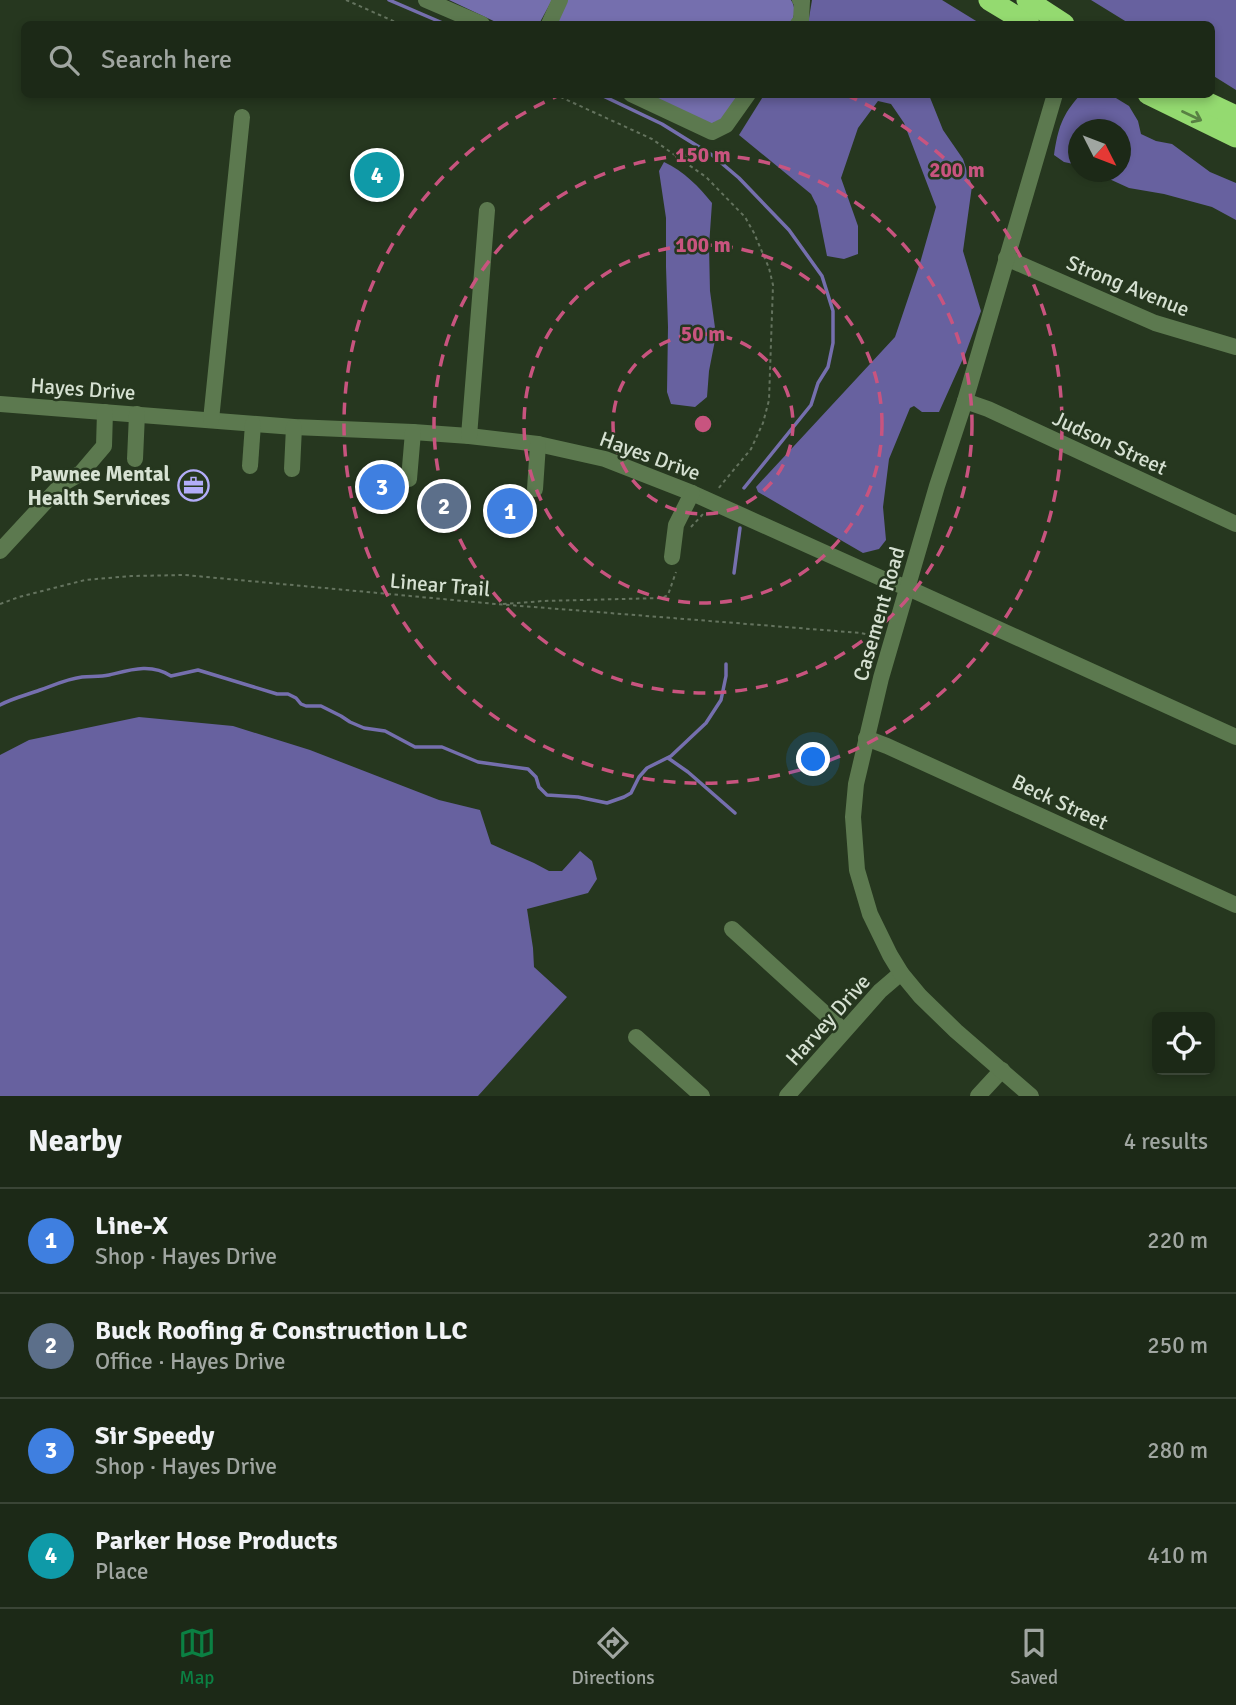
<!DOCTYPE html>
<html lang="en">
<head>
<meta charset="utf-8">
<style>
	body { margin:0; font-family:Signika,sans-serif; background:#253120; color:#f1f3f6 }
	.controls { position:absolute; right:21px; bottom:21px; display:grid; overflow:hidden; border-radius:10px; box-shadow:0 4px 10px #0003 }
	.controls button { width:63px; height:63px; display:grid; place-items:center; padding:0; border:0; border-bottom:2px solid #3a4536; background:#1c2917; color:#f1f3f6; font:35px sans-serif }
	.compass { position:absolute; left:1068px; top:119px; width:63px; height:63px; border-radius:50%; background:#1c2917; box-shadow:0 4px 10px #0003; rotate:132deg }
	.you { position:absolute; left:814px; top:760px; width:24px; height:24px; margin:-18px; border:5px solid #fff; border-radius:50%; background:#1a73e8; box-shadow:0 0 0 10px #1a73e833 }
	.badge { display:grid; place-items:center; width:46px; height:46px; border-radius:50%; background:#0b8043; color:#fff; font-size:23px; font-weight:700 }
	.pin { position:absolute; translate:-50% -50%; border:4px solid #fff; box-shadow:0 2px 7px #0006 }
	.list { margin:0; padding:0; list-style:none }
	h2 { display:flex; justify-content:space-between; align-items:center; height:91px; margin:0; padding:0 28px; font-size:30px }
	h2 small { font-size:23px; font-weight:400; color:#a0a6a1 }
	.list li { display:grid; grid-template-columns:46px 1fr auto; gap:21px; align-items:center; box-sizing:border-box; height:105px; padding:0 28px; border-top:2px solid #3a4536 }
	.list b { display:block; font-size:26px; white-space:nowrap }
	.list p { margin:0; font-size:23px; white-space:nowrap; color:#a0a6a1 }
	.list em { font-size:23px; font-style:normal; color:#a0a6a1 }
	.icon { flex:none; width:38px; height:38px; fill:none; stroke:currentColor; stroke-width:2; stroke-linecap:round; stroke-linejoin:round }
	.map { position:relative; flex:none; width:1236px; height:1096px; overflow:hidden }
	.search { position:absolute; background:#1c2917; box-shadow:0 4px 10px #0003; left:21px; right:21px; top:21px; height:77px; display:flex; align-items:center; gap:18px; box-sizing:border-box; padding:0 24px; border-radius:10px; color:#a0a6a1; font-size:26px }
	.sheet { height:511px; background:#1c2917 }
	nav { display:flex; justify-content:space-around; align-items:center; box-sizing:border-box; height:98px; border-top:2px solid #3a4536; background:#1c2917; font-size:19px; color:#a0a6a1 }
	nav a { display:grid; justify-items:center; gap:4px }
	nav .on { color:#0b8043 }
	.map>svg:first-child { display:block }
	.forest { fill:#67619f }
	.water { fill:#756fae }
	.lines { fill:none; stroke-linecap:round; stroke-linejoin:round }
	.stream { stroke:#756fae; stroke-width:3.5 }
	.path { stroke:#64735e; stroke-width:2; stroke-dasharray:3.5 3.5; stroke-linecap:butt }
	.minor { stroke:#5c794f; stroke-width:16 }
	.highway { stroke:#94da70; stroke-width:21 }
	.oneway { stroke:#588043 }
	.ring { fill:none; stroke:#c8547f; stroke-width:3.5; stroke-dasharray:12 9 }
	.labels { text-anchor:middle; stroke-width:5; stroke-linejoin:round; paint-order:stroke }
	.street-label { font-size:21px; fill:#d6e1d2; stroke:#26371f }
	.poi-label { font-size:21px; font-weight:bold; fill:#d6e1d2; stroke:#26371f; text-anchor:end }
	.centre { fill:#c8547f; stroke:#26371f; stroke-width:3.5 }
	.ring-label { font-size:21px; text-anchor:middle; font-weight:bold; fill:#c8547f; stroke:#26371f; stroke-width:5; stroke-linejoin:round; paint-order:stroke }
</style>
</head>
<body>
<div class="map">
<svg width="1236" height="1096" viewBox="0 0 1236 1096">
	<rect width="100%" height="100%" fill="#26371f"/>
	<g class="forest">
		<polygon points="812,0 942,0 981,24 808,24"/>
		<polygon points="1091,0 1236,0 1236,90 1212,75 1212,24 1130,24"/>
		<polygon points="764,95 929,95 943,130 963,159 972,186 963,251 981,311 966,352 939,412 922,412 914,406 910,408 889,459 883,507 886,540 879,549 863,553 758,492 756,487 895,337 920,263 936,207 904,123 891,104 878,101 858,128 841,178 858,226 858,254 844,259 827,256 817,206 811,194 739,135"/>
		<path d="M1080,95H1111L1129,106L1138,121L1141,134L1156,141L1172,144L1210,172L1236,183V220L1212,207L1164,194L1129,188L1094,172H1120V130H1078V165L1064,162L1054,155C1058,128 1062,115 1080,95Z"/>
		<path d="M664,162C684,171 699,187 712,203L709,246L710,291L716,335L709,371L707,397L695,407L671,404L667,392L668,327L666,267V218L659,171Z"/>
		<polygon points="139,717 233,726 310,750 439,800 480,810 491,844 534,863 549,871 562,871 580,851 592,861 597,879 588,893 527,909 533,948 534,967 567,997 478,1096 0,1096 0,755 29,740"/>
	</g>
	<g class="water">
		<polygon points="449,0 552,0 539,24 500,24"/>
		<path d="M566,0H791C796,7 795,18 790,24H553Z"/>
		<path d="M646,95H741C732,108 725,125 707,123Z"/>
	</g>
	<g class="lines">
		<g class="stream">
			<polyline points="389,0 445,24"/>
			<polyline points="599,94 662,124 712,155 739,178 789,230 822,276 833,311 833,343 828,367 818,383 811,405 744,488"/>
			<polyline points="734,573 740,528"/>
			<path d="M0,705C13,698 27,695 40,690C54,685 67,679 82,677C91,676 100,677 109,675C130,670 151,663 171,676L198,670L277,694H288L296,698L301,704L306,706H321L341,716L350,722L364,728L385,731L415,747H442L478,762L528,769L536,777L539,787L547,795L578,797L607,803L624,797L631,793L639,777L647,768L671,756L706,723L721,700L726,676V664"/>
			<polyline points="668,758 688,772 735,813"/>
		</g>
		<g class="path">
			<polyline points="346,0 400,24"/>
			<polyline points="554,94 652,139 706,177 745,217 754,233 769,268 773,285 769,400 763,423 751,449 717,490"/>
			<polyline points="691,527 704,513"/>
			<polyline points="0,604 19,597 85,580 131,576 185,575 496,604 861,633 878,637"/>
			<polyline points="503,604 543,601 662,598 668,595 676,572"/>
		</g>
		<g class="minor">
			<polyline points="426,0 482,24"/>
			<polyline points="549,24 560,0"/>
			<polyline points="798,24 801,21 802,1 800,0"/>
			<polyline points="631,94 712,132 726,125 748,94"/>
			<polyline points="1006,258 1155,323 1236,347"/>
			<polyline points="965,401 988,409 1236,524"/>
			<polyline points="0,404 294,427 413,432 469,436 538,444 605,459 692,493 883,579 908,588 1236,737"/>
			<polyline points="211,420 242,117"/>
			<polyline points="469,436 487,210"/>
			<polyline points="135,459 137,414"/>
			<polyline points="250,466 253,424"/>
			<polyline points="292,469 294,427"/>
			<polyline points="409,479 413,432"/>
			<polyline points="535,489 538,444"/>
			<polyline points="0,551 62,484 81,473 104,446 105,412"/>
			<polyline points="672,557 676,525 692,493"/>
			<polyline points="866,738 887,746 1236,905"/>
			<polyline points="732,929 844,1031"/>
			<polyline points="636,1037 702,1096"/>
			<polyline points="787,1096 880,991 901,973"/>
			<polyline points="978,1096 1002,1070"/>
			<polyline points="1031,1096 956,1031 920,996 901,973 890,955 870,914 857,870 853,817 856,784 881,678 937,486 965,401 1055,94"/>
		</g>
		<g class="highway">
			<polyline points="989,0 1029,24"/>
			<polyline points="1027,0 1064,24"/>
			<polyline points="1148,94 1236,137"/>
			<polyline points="1189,94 1236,116"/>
		</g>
	</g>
	<defs><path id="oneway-shaft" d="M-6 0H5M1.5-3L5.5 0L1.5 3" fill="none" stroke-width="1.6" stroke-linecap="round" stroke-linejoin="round" transform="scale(1.75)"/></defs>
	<use class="oneway" href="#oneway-shaft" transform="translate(1192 116) rotate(25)"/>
	<g class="ring">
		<circle cx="703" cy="424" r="90"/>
		<circle cx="703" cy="424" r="179"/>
		<circle cx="703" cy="424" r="269"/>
		<path d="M846 95A359 359 0 1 1 560 95"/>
	</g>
	<defs>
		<symbol id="office-ring" viewBox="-11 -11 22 22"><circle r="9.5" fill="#26371f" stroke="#b3adf9" stroke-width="1.5"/><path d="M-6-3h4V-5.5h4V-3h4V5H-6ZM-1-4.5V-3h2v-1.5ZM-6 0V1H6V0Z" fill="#b3adf9"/></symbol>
	</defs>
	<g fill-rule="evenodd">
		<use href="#office-ring" x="176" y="468" width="35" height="35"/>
	</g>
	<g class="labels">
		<g class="street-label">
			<text transform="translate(1128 286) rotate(22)" y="7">Strong Avenue</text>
			<text transform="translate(83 389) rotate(4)" y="7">Hayes Drive</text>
			<text transform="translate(1110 443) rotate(25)" y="7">Judson Street</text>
			<text transform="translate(650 456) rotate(20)" y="7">Hayes Drive</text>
			<text transform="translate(440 585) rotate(5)" y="7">Linear Trail</text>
			<text transform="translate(879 614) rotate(-74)" y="7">Casement Road</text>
			<text transform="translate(1060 802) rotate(25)" y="7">Beck Street</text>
			<text transform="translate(828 1020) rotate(-48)" y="7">Harvey Drive</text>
		</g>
		<g class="poi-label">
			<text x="170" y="481">Pawnee Mental<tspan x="170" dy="24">Health Services</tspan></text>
		</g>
	</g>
	<circle cx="703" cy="424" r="10" class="centre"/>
	<g class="ring-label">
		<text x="703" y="162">150 m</text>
		<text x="957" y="177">200 m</text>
		<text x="703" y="252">100 m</text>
		<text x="703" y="341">50 m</text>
	</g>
</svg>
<div class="controls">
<button><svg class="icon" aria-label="locate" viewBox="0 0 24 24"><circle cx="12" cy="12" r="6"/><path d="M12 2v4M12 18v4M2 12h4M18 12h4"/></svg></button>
</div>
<svg class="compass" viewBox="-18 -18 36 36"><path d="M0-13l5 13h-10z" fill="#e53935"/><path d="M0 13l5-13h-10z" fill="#a0a6a1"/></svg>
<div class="you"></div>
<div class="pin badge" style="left:510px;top:511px;background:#3f7fe0">1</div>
<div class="pin badge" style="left:444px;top:506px;background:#5c6f8a">2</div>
<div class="pin badge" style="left:382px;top:487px;background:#3f7fe0">3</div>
<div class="pin badge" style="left:377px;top:175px;background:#0f9aa8">4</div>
<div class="search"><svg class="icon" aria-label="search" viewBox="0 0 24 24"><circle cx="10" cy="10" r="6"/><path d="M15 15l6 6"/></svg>Search here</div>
</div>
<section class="sheet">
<h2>Nearby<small>4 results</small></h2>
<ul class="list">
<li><span class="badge" style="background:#3f7fe0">1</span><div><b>Line-X</b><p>Shop · Hayes Drive</p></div><em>220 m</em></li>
<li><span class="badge" style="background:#5c6f8a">2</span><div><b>Buck Roofing &amp; Construction LLC</b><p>Office · Hayes Drive</p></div><em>250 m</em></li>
<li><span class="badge" style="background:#3f7fe0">3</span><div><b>Sir Speedy</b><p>Shop · Hayes Drive</p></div><em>280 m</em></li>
<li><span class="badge" style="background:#0f9aa8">4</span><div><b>Parker Hose Products</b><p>Place</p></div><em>410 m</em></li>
</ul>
</section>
<nav>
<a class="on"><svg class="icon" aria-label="map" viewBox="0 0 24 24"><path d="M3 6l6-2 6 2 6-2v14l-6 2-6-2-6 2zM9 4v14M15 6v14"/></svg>Map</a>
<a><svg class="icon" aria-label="directions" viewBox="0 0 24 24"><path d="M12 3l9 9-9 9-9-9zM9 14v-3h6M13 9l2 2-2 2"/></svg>Directions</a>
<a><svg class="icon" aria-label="saved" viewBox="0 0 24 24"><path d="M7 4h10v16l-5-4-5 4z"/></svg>Saved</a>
</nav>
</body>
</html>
